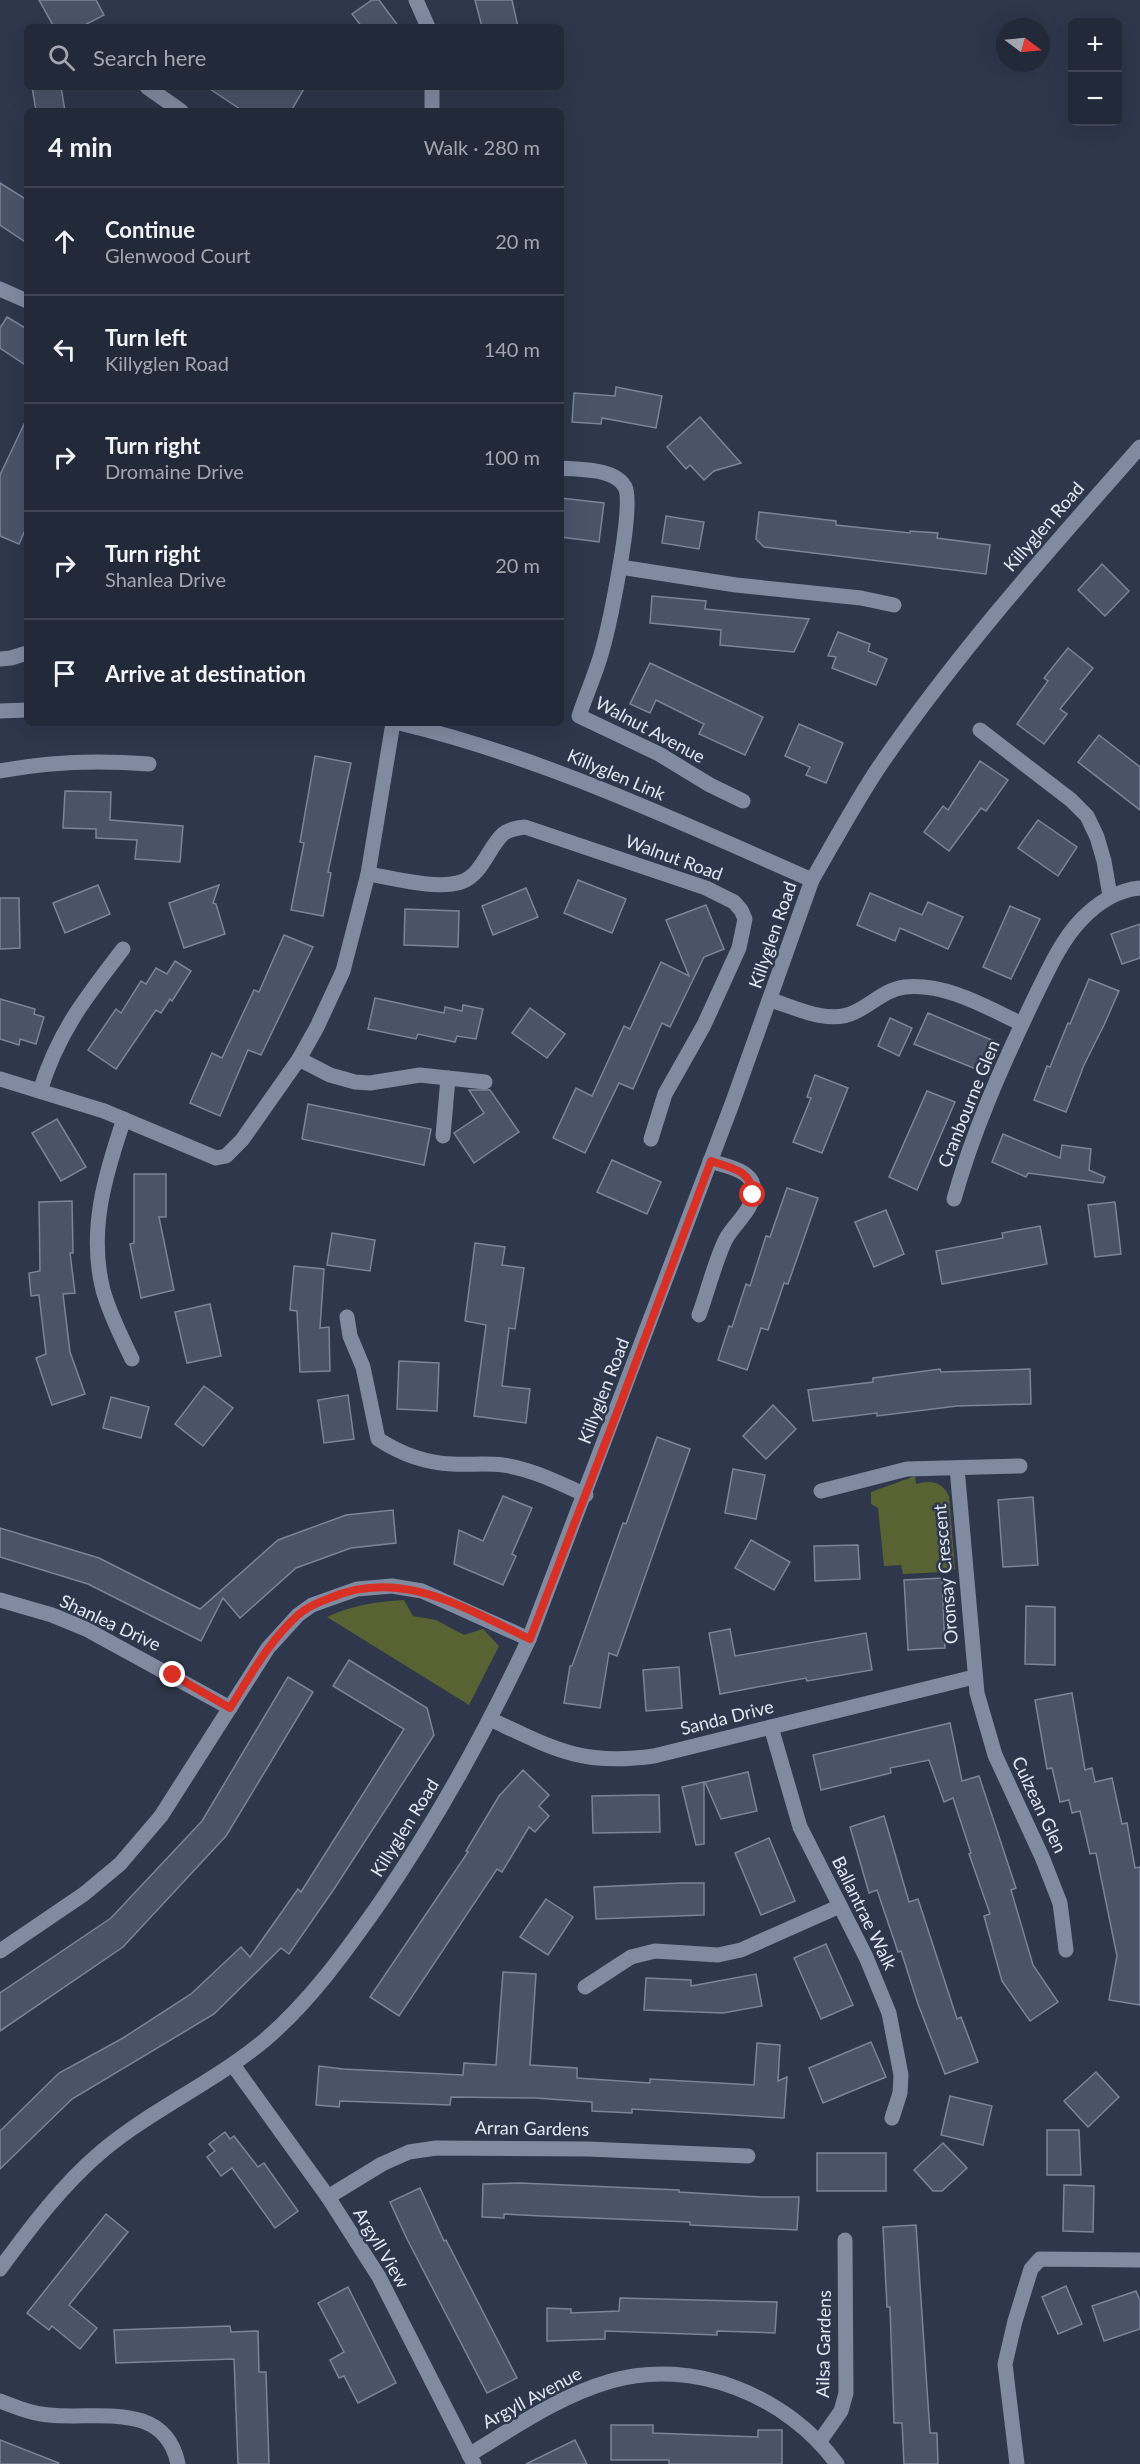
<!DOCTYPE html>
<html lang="en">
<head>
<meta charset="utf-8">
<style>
	body { margin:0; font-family:Lato,sans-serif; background:#2a3140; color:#f1f3f6 }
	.controls { position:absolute; right:18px; top:18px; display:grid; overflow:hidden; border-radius:9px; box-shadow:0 6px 24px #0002 }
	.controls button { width:54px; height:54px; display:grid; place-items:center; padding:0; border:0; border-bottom:2px solid #3f4553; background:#222938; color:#f1f3f6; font:30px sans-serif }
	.compass { position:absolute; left:996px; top:18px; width:54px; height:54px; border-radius:50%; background:#222938; box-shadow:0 6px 24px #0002; rotate:106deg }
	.stop { position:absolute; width:18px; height:18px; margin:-14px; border:4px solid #d93025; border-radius:50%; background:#fff }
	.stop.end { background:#d93025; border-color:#fff; box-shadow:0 2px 6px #0008 }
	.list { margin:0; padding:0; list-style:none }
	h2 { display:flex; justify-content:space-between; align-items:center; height:78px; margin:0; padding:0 24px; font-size:26px }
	h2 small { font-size:20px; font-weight:400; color:#a2a6ae }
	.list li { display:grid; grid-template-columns:39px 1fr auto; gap:18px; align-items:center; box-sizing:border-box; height:108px; padding:0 24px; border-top:2px solid #3f4553 }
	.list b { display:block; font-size:22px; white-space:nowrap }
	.list p { margin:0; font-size:20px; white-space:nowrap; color:#a2a6ae }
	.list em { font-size:20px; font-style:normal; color:#a2a6ae }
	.icon { flex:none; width:33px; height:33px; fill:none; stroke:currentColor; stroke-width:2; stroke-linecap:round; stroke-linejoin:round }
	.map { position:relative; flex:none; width:1140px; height:2464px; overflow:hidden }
	.search { position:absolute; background:#222938; box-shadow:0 6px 24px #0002; left:24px; top:24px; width:540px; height:66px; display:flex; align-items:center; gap:15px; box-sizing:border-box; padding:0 21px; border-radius:9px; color:#a2a6ae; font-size:22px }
	.panel { position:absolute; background:#222938; box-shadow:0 6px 24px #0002; left:24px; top:108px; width:540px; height:618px; border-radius:9px }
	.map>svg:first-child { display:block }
	.green { fill:#586233 }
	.building { fill:#4a5368; stroke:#7a849b; stroke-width:1.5 }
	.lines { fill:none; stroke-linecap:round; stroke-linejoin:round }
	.minor { stroke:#808aa1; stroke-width:15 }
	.tertiary { stroke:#808aa1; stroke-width:15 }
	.route { stroke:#d93025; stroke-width:8 }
	.labels { text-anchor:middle; stroke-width:5; stroke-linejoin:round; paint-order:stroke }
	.street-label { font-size:18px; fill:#e1e7f3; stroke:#2e374b }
</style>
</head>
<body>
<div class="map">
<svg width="1140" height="2464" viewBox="0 0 1140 2464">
	<rect width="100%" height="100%" fill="#2e374b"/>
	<g class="green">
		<path d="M915,1476L916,1484C930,1480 942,1481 949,1496L955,1569L945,1572L903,1574L901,1565L884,1566L878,1508L871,1504V1492Z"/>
		<path d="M404,1600L413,1616L436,1620L464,1635L483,1629L499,1646L469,1705L327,1617C352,1605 376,1602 404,1600Z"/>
	</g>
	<g class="building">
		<polygon points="39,0 96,0 104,15 81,27 54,27"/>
		<polygon points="372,0 379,0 399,27 362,27 352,14"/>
		<polygon points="475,0 512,0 518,27 482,27"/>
		<polygon points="32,87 61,87 65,111 36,111"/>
		<polygon points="207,87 305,87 291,111 243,111"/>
		<polygon points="0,183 27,200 27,243 0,225"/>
		<polygon points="7,317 27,329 27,366 0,348 0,328"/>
		<polygon points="616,387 662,396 656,428 602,418 601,424 572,422 574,393 615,396"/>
		<polygon points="700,417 741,463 714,471 704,480 690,465 686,469 667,447"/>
		<polygon points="27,418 27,526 19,544 0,536 0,475"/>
		<polygon points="561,498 604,503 599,542 561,537"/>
		<polygon points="759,512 836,521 836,525 910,533 910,531 938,533 937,538 990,545 986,574 764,547 756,539"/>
		<polygon points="666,516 704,522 699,549 662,543"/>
		<polygon points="1102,564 1129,591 1105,616 1078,590"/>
		<polygon points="652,596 706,601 705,609 809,619 794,652 720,645 721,630 650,623"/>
		<polygon points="838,632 870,644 868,651 887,659 876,685 832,668 836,657 828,656"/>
		<polygon points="1068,648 1093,668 1060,709 1067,714 1044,744 1017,724 1048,681 1044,678"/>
		<polygon points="650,663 763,717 745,755 699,734 704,724 656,700 650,713 630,704"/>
		<polygon points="799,724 843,743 826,783 806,775 810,767 785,756"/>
		<polygon points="1099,735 1140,767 1140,810 1078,762"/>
		<polygon points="315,756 351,763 328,872 331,873 323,916 291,910 304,843 300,842"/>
		<polygon points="980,761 1008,780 986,811 981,808 949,851 924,832 943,806 948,810"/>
		<polygon points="65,791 111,792 110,820 183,826 180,862 135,859 137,840 96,838 96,829 63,828"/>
		<polygon points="1038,820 1077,847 1058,876 1018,848"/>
		<polygon points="578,880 626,899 612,933 564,913"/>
		<polygon points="98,885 110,914 65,933 53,903"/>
		<polygon points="219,885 213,903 216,904 225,934 184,948 169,903"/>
		<polygon points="526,888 538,917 493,935 482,906"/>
		<polygon points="870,893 922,915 928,902 963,917 948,949 900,928 895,941 857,925"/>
		<polygon points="0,898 19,898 20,948 0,949"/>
		<polygon points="706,905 724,949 704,957 670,1027 662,1023 633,1089 619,1083 585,1153 553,1138 576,1088 592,1096 624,1026 630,1029 661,962 689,976 666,920"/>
		<polygon points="1010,906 1040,919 1011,979 983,967"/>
		<polygon points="405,909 459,911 458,947 404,945"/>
		<polygon points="1140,924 1140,958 1122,964 1111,934"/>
		<polygon points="284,935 313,947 261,1055 248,1050 220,1116 190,1103 212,1053 222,1058 254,990 259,992"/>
		<polygon points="175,961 191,971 172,1001 170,999 161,1013 156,1010 116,1069 88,1050 116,1009 121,1013 141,981 146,984 156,968 167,974"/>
		<polygon points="1089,979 1119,991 1104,1025 1084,1065 1066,1112 1034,1100 1047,1066 1050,1067 1068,1023 1070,1024"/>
		<polygon points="375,998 444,1013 445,1007 462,1011 463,1005 483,1009 476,1039 457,1036 455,1042 418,1034 416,1039 368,1029"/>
		<polygon points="0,999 35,1009 34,1014 44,1017 36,1044 20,1039 19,1045 0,1039"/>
		<polygon points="530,1008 565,1034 547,1058 512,1033"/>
		<polygon points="928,1013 994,1041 981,1071 914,1044"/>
		<polygon points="890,1018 912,1028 899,1056 878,1046"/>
		<polygon points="815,1075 848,1088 822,1153 793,1142 811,1098 807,1097"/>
		<polygon points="469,1090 490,1090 519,1132 474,1163 454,1133 484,1113"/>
		<polygon points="927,1091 955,1102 917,1190 889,1177"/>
		<polygon points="308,1104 431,1129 424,1165 302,1139"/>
		<polygon points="57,1119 86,1167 61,1181 32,1133"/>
		<polygon points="1003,1134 1060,1158 1062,1145 1091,1149 1089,1170 1105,1177 1103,1183 1028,1173 1026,1177 992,1162"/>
		<polygon points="612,1160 661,1182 647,1214 597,1192"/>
		<polygon points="134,1174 166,1174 166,1217 159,1217 174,1290 141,1298 130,1244 134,1243"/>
		<polygon points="787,1188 818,1198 788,1284 784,1283 768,1330 761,1328 747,1370 718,1360 729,1326 732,1327 746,1284 750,1286 766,1236 770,1237"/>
		<polygon points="72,1201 73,1253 70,1253 75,1293 63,1294 70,1352 85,1394 52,1405 36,1358 46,1354 39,1295 31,1296 29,1273 40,1271 39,1202"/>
		<polygon points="1115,1202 1121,1254 1095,1257 1088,1205"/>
		<polygon points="886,1210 904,1254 874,1267 855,1222"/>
		<polygon points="1040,1226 1047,1264 942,1284 936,1251 1003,1238 1002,1233"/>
		<polygon points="332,1233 375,1240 370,1271 327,1265"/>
		<polygon points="475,1243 505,1247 502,1265 524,1268 515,1329 509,1328 502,1386 530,1389 526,1423 474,1416 486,1325 465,1321"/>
		<polygon points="294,1266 324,1269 320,1328 329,1327 330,1371 300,1372 297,1311 290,1310"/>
		<polygon points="210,1304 221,1356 187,1363 175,1312"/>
		<polygon points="399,1361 439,1363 437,1411 397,1409"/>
		<polygon points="940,1369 941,1372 1030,1369 1031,1404 957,1406 877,1416 877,1413 813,1421 808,1390 873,1382 873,1378"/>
		<polygon points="204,1386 233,1408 203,1446 175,1424"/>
		<polygon points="348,1395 354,1439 324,1443 318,1400"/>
		<polygon points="111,1397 149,1407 141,1438 103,1428"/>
		<polygon points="773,1405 796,1429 766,1459 743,1436"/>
		<polygon points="657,1437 690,1449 617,1656 609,1653 600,1708 564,1703 570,1666 572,1666 623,1523 626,1524"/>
		<polygon points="733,1469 765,1475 756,1519 725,1513"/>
		<polygon points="503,1496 532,1508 512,1554 516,1556 503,1585 454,1564 459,1530 483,1541"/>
		<polygon points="1033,1497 1038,1565 1003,1567 998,1500"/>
		<polygon points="393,1510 396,1543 351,1548 296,1568 240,1618 223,1598 201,1641 88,1584 0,1557 0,1528 99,1558 200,1609 278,1540 346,1515"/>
		<polygon points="751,1540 790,1562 774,1590 735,1568"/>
		<polygon points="858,1545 860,1579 815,1581 814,1546"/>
		<polygon points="942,1578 945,1648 908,1650 904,1580"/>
		<polygon points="1026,1606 1055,1607 1055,1665 1025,1664"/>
		<polygon points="730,1629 735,1656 866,1633 872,1670 807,1681 806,1678 720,1694 709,1633"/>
		<polygon points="349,1660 427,1708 434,1735 334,1889 289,1954 281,1948 214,2014 72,2099 0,2169 0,2131 59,2073 123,2038 191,1994 241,1947 250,1957 298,1889 301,1892 404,1729 333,1686"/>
		<polygon points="679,1667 682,1708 646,1711 643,1670"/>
		<polygon points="288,1677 313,1692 226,1836 123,1947 0,2031 0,1993 111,1918 202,1821"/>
		<polygon points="1072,1693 1085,1770 1092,1768 1095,1782 1112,1778 1122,1824 1127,1823 1135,1868 1140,1867 1140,2005 1109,2000 1117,1956 1096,1853 1090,1854 1080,1811 1072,1813 1069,1800 1060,1802 1052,1768 1047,1769 1035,1700"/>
		<polygon points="950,1723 962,1781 979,1776 1016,1888 1011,1890 1033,1965 1058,2002 1030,2021 1002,1981 984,1916 990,1914 969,1854 971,1853 953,1798 944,1802 929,1760 890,1768 891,1773 821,1790 813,1755"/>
		<polygon points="523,1770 549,1795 539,1806 549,1816 535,1832 529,1827 502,1872 497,1869 399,2016 370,1997 468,1852 466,1851 499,1796"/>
		<polygon points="748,1772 757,1811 721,1819 705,1782"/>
		<polygon points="704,1782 704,1844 696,1845 682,1787"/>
		<polygon points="644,1795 659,1795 660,1832 593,1833 592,1796"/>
		<polygon points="884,1816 909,1902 918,1899 957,2019 961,2017 978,2062 945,2074 918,2004 901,1951 898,1952 877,1890 869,1893 850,1827"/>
		<polygon points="769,1838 795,1901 761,1915 735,1853"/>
		<polygon points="681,1883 704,1883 704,1915 596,1919 594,1887"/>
		<polygon points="546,1899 573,1917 548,1955 520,1937"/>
		<polygon points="826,1944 853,2005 821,2019 794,1958"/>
		<polygon points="503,1972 536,1974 530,2065 577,2068 577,2078 650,2083 650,2079 754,2085 757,2043 780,2045 778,2081 787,2077 784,2118 632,2109 632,2113 592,2111 592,2102 535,2098 451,2097 450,2105 340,2101 339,2107 316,2105 319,2066 343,2069 463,2075 464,2063 496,2065"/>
		<polygon points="756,1974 762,2006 723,2013 644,2010 646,1978 691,1980 691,1986"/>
		<polygon points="871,2042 886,2077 823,2103 809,2068"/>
		<polygon points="1096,2072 1119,2097 1088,2127 1064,2101"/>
		<polygon points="950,2096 992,2106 983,2145 941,2135"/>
		<polygon points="1047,2130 1079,2130 1081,2175 1047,2175"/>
		<polygon points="225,2132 230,2139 234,2136 258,2167 264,2163 298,2211 275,2228 232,2168 221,2176 207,2157 215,2151 209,2144"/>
		<polygon points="943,2143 967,2168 942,2191 933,2191 914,2170"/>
		<rect x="817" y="2153" width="69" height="38"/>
		<polygon points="520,2183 679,2190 679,2192 761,2197 799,2197 797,2230 690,2225 690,2222 541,2216 504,2214 504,2218 482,2217 483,2184"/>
		<polygon points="1064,2185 1094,2186 1093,2232 1063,2231"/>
		<polygon points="420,2188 444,2241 446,2240 517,2378 487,2393 407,2239 390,2202"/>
		<polygon points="106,2214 128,2232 69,2305 97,2328 80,2349 52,2326 49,2330 27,2313"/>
		<polygon points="916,2225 930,2433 937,2433 938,2464 904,2464 902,2423 894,2423 890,2307 887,2307 883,2227"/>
		<polygon points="1066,2286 1082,2324 1058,2334 1042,2297"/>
		<polygon points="348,2287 396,2383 358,2403 344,2376 339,2378 330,2360 344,2352 318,2303"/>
		<polygon points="1136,2291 1140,2301 1140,2329 1104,2341 1092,2306"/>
		<polygon points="620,2298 777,2302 775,2333 717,2331 717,2335 605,2331 605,2339 547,2341 547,2308 571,2309 571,2313 619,2311"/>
		<polygon points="230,2326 231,2332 258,2331 259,2372 266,2372 269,2464 238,2464 234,2359 116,2363 114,2330"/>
		<polygon points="611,2425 653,2425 653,2433 758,2437 758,2430 782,2430 782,2464 669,2464 669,2460 611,2460"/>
		<polygon points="0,2440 59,2463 58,2464 0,2464"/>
		<polygon points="575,2440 587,2464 526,2464"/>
	</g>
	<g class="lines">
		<g class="minor">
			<polyline points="416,0 428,27"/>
			<polyline points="147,87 181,111"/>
			<polyline points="432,111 432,87"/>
			<polyline points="0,289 27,301"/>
			<path d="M561,468C580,470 615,468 625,487C635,505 609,626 602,651C596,673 586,695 579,716L659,754L710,785L743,801"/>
			<polyline points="620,567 736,585 861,598 894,605"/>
			<polyline points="0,659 11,658 27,653"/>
			<polyline points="980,730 1071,800 1087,816 1097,837 1104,861 1110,896"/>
			<path d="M0,771C51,761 97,760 149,764"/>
			<path d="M368,874C394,878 436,890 461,882C482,875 488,848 503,834C509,829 517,828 525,827L706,888L734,902L741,910L745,919L739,948L704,1025L665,1094L651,1139"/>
			<path d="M812,880C834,842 855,803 879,767C957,653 1049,550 1140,447"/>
			<path d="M771,1000C796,1008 829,1025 855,1012C872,1004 886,989 905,987C946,983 986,1007 1022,1024"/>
			<polyline points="299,1059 330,1075 355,1082 370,1083 420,1075 485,1082"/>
			<polyline points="0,1079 104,1111 216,1158 226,1156 242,1140 299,1059 317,1027 343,971 368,874 393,723"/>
			<path d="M40,1091C58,1032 86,997 123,949"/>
			<path d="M124,1119C105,1175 88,1231 103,1290C110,1315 121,1336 132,1359"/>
			<polyline points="443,1136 448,1078"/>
			<path d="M954,1199C973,1131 1002,1066 1032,1003C1046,975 1059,943 1081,920C1096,904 1117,890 1140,888"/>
			<path d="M699,1315C707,1294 717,1254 727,1237C737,1221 758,1205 753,1185C749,1169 724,1166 710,1161"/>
			<path d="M347,1317L350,1336L363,1367L378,1439C401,1454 424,1463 452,1464C469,1465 486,1463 503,1465C532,1469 559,1483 586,1495"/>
			<polyline points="957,1468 977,1693 995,1755 1042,1857 1060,1903 1066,1950"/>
			<polyline points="821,1491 907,1469 1020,1466"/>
			<polyline points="0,1600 52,1615 86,1629 230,1708"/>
			<path d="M492,1720C554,1749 582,1766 654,1756L974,1677"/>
			<polyline points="771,1727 800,1827 866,1957 889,2013 901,2075 900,2093 892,2118"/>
			<polyline points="0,1951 84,1894 120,1864 161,1816 268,1648 298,1615 312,1605 357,1589 392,1586 422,1591 529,1639"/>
			<polyline points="585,1987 631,1957 655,1951 718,1955 741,1950 840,1906"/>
			<polyline points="233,2065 328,2197 379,2277 474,2464"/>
			<polyline points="328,2197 382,2164 409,2152 436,2148 588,2149 748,2156"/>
			<path d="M0,2401C16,2407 32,2414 49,2415C97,2420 165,2400 178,2464"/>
			<polyline points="820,2441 841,2411 846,2393 845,2240"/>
			<path d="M469,2455C515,2427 559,2396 611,2381C693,2357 788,2396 837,2464"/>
			<polyline points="1017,2464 1005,2364 1015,2321 1031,2269 1040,2259 1140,2260"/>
		</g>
		<g class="tertiary">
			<polyline points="0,711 27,710"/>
			<path d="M0,2269C30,2228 62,2185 101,2152C152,2109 215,2082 266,2039C310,2001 343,1955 377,1907C436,1822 485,1733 529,1639L732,1104L812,880C677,821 543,757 399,723"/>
		</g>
	</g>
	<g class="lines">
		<path class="route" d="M173,1675L230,1708C250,1676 269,1641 298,1615C307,1607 319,1602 330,1598C401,1567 466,1609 530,1639L621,1402L711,1161C731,1168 752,1170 753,1195"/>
	</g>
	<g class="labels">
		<g class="street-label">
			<text transform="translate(1044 527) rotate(-49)" y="6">Killyglen Road</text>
			<text transform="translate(650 730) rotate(28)" y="6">Walnut Avenue</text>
			<text transform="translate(616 775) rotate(23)" y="6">Killyglen Link</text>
			<text transform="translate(674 858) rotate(20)" y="6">Walnut Road</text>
			<text transform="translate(773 935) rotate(-71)" y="6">Killyglen Road</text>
			<text transform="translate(969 1104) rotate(-68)" y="6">Cranbourne Glen</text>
			<text transform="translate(604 1391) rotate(-69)" y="6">Killyglen Road</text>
			<text transform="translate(946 1574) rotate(-95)" y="6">Oronsay Crescent</text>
			<text transform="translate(110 1623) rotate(25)" y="6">Shanlea Drive</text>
			<text transform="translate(727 1718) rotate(-14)" y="6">Sanda Drive</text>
			<text transform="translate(1039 1805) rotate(65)" y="6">Culzean Glen</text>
			<text transform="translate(405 1828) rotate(-58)" y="6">Killyglen Road</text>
			<text transform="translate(864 1913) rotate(64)" y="6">Ballantrae Walk</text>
			<text transform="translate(532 2129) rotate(1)" y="6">Arran Gardens</text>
			<text transform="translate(381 2248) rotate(59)" y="6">Argyll View</text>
			<text transform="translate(824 2344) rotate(-89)" y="6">Ailsa Gardens</text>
			<text transform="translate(532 2398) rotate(-28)" y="6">Argyll Avenue</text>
		</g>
	</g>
</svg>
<div class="controls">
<button>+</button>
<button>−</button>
</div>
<svg class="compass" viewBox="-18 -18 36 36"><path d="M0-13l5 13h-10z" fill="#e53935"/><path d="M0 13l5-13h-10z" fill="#a2a6ae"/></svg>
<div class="stop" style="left:753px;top:1195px"></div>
<div class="stop end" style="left:173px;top:1675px"></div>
<div class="search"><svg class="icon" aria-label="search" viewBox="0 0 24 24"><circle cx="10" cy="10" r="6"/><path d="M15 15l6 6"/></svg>Search here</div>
<section class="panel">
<h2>4 min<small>Walk · 280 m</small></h2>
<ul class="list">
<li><svg class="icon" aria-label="ahead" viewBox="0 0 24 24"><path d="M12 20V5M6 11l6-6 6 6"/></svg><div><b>Continue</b><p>Glenwood Court</p></div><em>20 m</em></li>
<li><svg class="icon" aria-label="left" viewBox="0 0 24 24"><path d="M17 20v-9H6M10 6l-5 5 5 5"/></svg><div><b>Turn left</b><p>Killyglen Road</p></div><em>140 m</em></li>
<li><svg class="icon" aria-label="right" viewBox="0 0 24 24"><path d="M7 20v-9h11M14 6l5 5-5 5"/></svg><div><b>Turn right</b><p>Dromaine Drive</p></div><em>100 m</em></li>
<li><svg class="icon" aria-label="right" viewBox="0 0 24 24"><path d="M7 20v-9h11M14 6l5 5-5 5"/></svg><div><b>Turn right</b><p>Shanlea Drive</p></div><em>20 m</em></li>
<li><svg class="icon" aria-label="arrive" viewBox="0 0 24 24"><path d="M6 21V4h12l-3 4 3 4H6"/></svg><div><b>Arrive at destination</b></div></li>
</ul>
</section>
</div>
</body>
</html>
